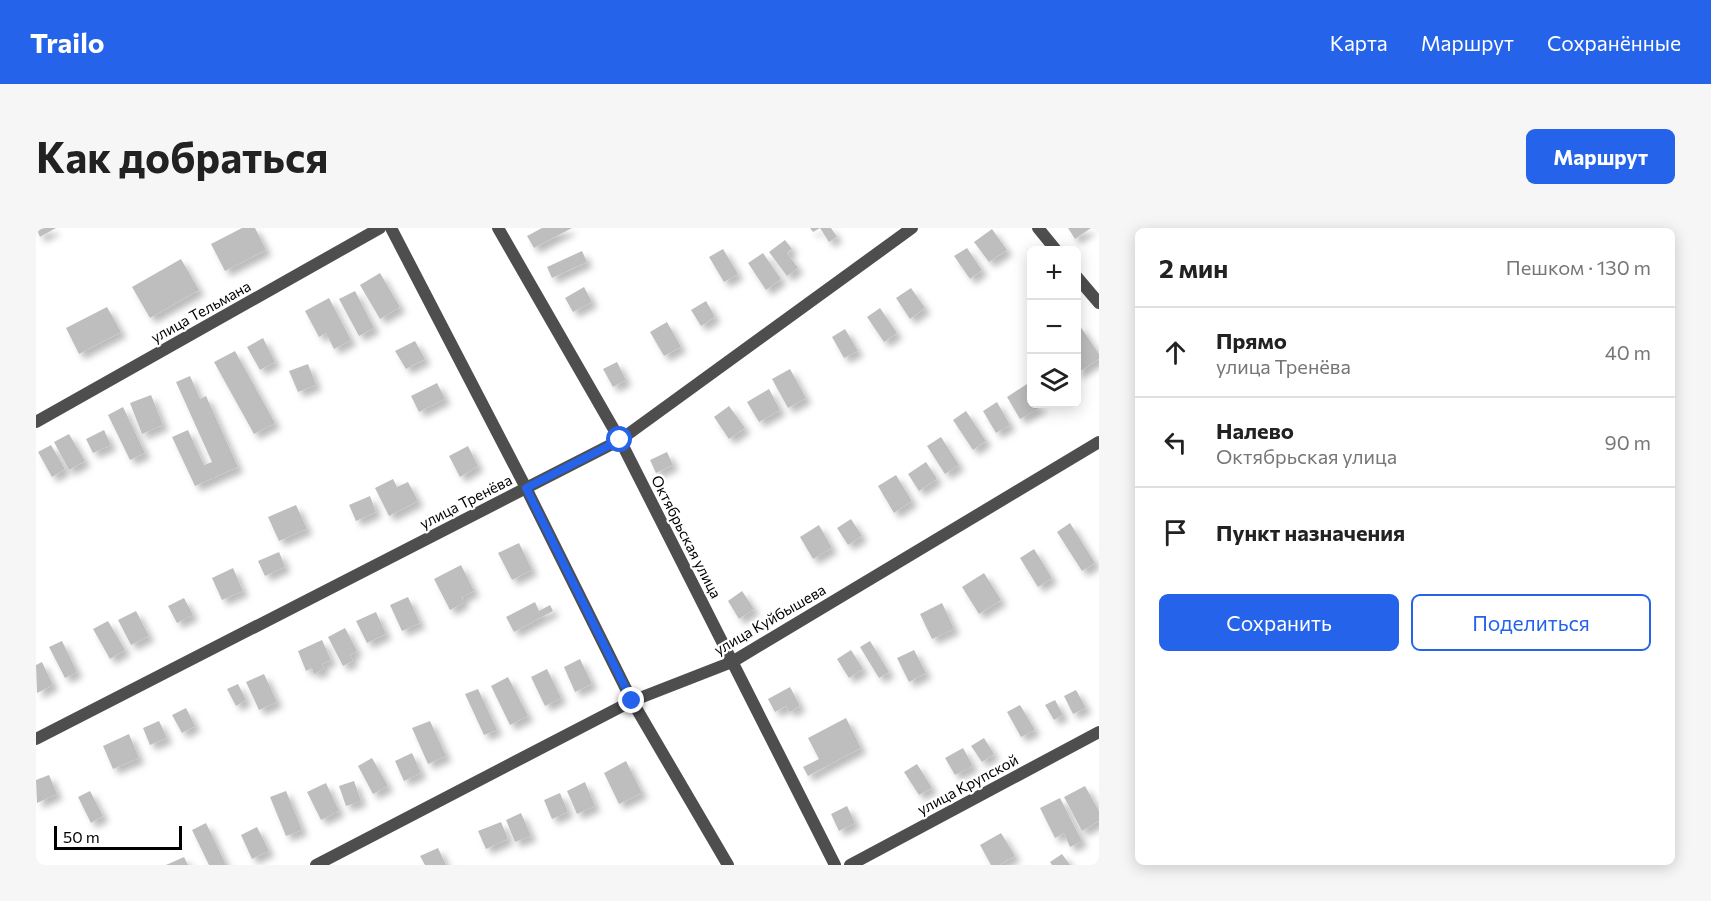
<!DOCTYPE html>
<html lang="ru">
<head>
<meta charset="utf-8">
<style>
	body { margin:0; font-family:Commissioner,sans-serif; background:#f6f6f6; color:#222 }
	.controls { position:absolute; right:18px; top:18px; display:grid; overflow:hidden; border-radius:9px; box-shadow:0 3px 15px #0003 }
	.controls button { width:54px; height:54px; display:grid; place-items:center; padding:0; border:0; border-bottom:2px solid #e0e0e0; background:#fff; color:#222; font:30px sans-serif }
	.scale { position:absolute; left:18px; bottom:15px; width:128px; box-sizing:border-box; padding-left:6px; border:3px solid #000; border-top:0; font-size:16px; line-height:21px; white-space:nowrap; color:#000; -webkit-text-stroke:4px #fff; paint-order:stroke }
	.stop { position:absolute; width:18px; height:18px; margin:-14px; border:4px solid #2563eb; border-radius:50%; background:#fff }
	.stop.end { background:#2563eb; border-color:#fff; box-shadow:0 2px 6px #0008 }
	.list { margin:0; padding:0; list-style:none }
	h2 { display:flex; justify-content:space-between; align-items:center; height:78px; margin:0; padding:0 24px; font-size:26px }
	h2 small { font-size:20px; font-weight:400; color:#767676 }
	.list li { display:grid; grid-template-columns:39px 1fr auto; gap:18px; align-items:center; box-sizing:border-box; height:90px; padding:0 24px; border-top:2px solid #e0e0e0 }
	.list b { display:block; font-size:22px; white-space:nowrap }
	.list p { margin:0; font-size:20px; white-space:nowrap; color:#767676 }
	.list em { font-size:20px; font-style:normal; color:#767676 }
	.actions { display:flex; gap:12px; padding:18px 24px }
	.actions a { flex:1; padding:14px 0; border:2px solid #2563eb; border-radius:9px; text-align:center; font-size:21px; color:#2563eb }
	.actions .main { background:#2563eb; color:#fff }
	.icon { flex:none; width:33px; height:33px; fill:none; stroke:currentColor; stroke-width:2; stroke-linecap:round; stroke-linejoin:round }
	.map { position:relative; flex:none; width:1063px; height:637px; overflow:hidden; border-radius:9px }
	header { display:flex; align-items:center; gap:36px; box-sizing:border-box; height:84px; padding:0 30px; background:#2563eb; color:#fff }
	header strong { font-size:28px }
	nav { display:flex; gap:33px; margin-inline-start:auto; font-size:21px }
	.intro { display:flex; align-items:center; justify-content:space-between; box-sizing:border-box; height:144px; padding:0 36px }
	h1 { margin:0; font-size:42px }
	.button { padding:15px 27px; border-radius:9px; background:#2563eb; color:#fff; font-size:21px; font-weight:700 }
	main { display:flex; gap:36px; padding:0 36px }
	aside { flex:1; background:#fff; border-radius:9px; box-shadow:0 3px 15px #0003 }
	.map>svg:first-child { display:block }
	.building { fill:#bebebe; filter:url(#shadow) }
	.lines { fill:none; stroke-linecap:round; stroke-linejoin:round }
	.minor { stroke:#4e4e4e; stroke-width:12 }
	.tertiary { stroke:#4e4e4e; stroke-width:12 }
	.route { stroke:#2563eb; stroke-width:8 }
	.labels { text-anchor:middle; stroke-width:4.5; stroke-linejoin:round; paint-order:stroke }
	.street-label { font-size:15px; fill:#000; stroke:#fff }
</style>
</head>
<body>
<header>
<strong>Trailo</strong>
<nav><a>Карта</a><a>Маршрут</a><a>Сохранённые</a></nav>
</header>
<div class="intro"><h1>Как добраться</h1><a class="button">Маршрут</a></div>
<main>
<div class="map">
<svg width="1063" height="637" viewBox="0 0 1063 637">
	<defs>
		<filter id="shadow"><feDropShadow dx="5.5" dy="5.5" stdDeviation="3" flood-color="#0004"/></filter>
	</defs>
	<rect width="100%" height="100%" fill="#fff"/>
	<g class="building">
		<polygon points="0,0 20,0 4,9"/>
		<polygon points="206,0 219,0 230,22 189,43 175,16"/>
		<polygon points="506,0 536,0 498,20 491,8"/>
		<polygon points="774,0 795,0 801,9 793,14 784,0 777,4"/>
		<polygon points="1032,0 1055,0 1039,11"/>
		<polygon points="956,1 971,22 953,34 938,14"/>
		<polygon points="749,12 756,21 751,25 762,40 751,48 733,24"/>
		<polygon points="931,20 946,42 934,51 918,28"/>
		<polygon points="687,21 702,46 688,54 673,29"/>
		<polygon points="546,23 551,34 516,50 511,39"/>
		<polygon points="727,25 745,51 730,62 712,35"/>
		<polygon points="145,31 163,62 114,90 96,59"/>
		<polygon points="344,45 364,79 344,91 324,57"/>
		<polygon points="548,59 556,74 537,84 529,70"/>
		<polygon points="875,60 889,80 874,91 860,70"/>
		<polygon points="319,63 338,100 323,108 303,71"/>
		<polygon points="293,70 315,112 298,121 290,105 283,109 269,83"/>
		<polygon points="670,73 679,89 665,98 655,82"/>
		<polygon points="71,79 85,104 43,126 30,100"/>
		<polygon points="844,80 861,105 848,114 831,89"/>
		<polygon points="631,94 645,119 628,128 614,104"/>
		<polygon points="1044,98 1063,126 1063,131 1040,146 1040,101"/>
		<polygon points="809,101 822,123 808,130 796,109"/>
		<polygon points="227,110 239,134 224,142 211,119"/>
		<polygon points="379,113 389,131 370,141 359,123"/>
		<polygon points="199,123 239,195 218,206 178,134"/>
		<polygon points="581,134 590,152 577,159 567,141"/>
		<polygon points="272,136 280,157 262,164 253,143"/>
		<polygon points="754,141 770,170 752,180 736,151"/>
		<polygon points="154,148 164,171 170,168 202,239 159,258 136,209 152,202 168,237 176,234 140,154"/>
		<polygon points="401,155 409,171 383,184 375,168"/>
		<polygon points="991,156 996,164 996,176 1003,176 1005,179 984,191 971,169"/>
		<polygon points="733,161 744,182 723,194 711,174"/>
		<polygon points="115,167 127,197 106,206 94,175"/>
		<polygon points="961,174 974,197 960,205 947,183"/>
		<polygon points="693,178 709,200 693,211 678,189"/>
		<polygon points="87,179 109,225 94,232 72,187"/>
		<polygon points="930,183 950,213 937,222 917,192"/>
		<polygon points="68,202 75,217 57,225 50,211"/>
		<polygon points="33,206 49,233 33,242 18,214"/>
		<polygon points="905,209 923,237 909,246 891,218"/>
		<polygon points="15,217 29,241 16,249 2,224"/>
		<polygon points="432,218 442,238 424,249 413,228"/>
		<polygon points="631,224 637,237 620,245 614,232"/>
		<polygon points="890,234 901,251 883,263 872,246"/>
		<polygon points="860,247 876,273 858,285 842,258"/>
		<polygon points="357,251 361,259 372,254 382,273 353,288 339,260"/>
		<polygon points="334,268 340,284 320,293 313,277"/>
		<polygon points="260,277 271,301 243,313 232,289"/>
		<polygon points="815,291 826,308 812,317 801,300"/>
		<polygon points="1034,295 1059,335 1046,343 1021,304"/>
		<polygon points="783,297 796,320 777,331 764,309"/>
		<polygon points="483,315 496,342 476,352 462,325"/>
		<polygon points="998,321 1016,350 1002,359 984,330"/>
		<polygon points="243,324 249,339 229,348 222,333"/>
		<polygon points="425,337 438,363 426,369 427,375 414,382 398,351"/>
		<polygon points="197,340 207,363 186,372 176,350"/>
		<polygon points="948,345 965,372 943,386 926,359"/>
		<polygon points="706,363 718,381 703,391 692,373"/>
		<polygon points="372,369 384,395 366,403 354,377"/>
		<polygon points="148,370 157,387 141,395 132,378"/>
		<polygon points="499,374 503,383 514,377 517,383 478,404 470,389"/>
		<polygon points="906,375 918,401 896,411 884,386"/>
		<polygon points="100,383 113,408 95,417 82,392"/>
		<polygon points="340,384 350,406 331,415 320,393"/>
		<polygon points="72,393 89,422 74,431 57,401"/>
		<polygon points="309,400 321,423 314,427 317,433 307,438 292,409"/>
		<polygon points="286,412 295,432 286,436 288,441 278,446 276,440 270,443 262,423"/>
		<polygon points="26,413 41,444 29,450 13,419"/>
		<polygon points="834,413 853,444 843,450 824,419"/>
		<polygon points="815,422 827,441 813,450 801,431"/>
		<polygon points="878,422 890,445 873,454 861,430"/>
		<polygon points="544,431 556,456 539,464 528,439"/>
		<polygon points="6,434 17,457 1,465 0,437"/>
		<polygon points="511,441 525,470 509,478 495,449"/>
		<polygon points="228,446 241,474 223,482 210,454"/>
		<polygon points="472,449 492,488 474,497 455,458"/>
		<polygon points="202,456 210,472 200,478 191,461"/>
		<polygon points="754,459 764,478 754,484 750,478 739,484 732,471"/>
		<polygon points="442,461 461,502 448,507 429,466"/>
		<polygon points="1040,462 1050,480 1037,486 1028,468"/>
		<polygon points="1019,472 1027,487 1018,492 1009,477"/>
		<polygon points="984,477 999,502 985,509 971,484"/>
		<polygon points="150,480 159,498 146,505 136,487"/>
		<polygon points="810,490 825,520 772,548 767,539 783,531 772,510"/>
		<polygon points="123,493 131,510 114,517 107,500"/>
		<polygon points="394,493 410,528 392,536 376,500"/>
		<polygon points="93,506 103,530 77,541 67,518"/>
		<polygon points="948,510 958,526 946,534 935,518"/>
		<polygon points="927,520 937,538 919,547 909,530"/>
		<polygon points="376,525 385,545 368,553 359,533"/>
		<polygon points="336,530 352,558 337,566 322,538"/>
		<polygon points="590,533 606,565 583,576 568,545"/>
		<polygon points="881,536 896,560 883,567 868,544"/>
		<polygon points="13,547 21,566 1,575 0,552"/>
		<polygon points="318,553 325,573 310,578 303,558"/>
		<polygon points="549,554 559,578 541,586 531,563"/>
		<polygon points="290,555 303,583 285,592 271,564"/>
		<polygon points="1049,558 1063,583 1063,593 1046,603 1028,569"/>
		<polygon points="54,563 67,588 55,595 42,569"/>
		<polygon points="250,563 266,602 250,608 234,569"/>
		<polygon points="524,565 532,584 516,591 508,572"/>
		<polygon points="1024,570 1046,613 1034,619 1028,605 1019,610 1004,580"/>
		<polygon points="811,578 819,595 803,603 795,586"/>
		<polygon points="485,585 495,608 479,614 470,592"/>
		<polygon points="465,594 472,611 450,621 442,603"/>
		<polygon points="170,595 190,637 173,637 156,602"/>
		<polygon points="221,599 233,623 216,631 205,607"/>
		<polygon points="965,605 979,628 963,637 955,637 944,617"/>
		<polygon points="402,620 410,637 389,637 384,628"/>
		<polygon points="1026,626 1034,637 1016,637 1014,634"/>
		<polygon points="148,629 152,637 130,637"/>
	</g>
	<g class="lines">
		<g class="minor">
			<polyline points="355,0 490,260 596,473 692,637"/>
			<polyline points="462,0 584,212 799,637"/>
			<polyline points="1002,0 1020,22"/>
			<polyline points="1040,48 1063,75"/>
			<polyline points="0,511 584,212 876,0"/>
			<polyline points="280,637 596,473 696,434 1063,214"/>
		</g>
		<g class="tertiary">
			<polyline points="0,194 344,0"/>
			<polyline points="814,637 1063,504"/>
		</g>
	</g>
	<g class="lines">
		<polyline class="route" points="584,212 490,260 596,473"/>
	</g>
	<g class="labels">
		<g class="street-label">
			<text transform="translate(165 84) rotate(-29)" y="5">улица Тельмана</text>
			<text transform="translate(430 274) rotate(-27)" y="5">улица Тренёва</text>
			<text transform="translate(650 309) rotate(63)" y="5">Октябрьская улица</text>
			<text transform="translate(734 392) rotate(-30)" y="5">улица Куйбышева</text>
			<text transform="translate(932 557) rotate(-28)" y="5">улица Крупской</text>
		</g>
	</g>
</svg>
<div class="controls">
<button>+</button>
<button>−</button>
<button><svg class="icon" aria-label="layers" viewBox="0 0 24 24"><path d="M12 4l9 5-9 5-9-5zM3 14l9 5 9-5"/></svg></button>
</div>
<div class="scale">50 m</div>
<div class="stop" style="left:584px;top:212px"></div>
<div class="stop end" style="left:596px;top:473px"></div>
</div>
<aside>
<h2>2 мин<small>Пешком · 130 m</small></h2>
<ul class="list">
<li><svg class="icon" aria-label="ahead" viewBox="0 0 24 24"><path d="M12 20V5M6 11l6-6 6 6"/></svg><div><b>Прямо</b><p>улица Тренёва</p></div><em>40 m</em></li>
<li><svg class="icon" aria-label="left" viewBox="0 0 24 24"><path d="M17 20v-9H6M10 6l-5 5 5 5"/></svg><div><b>Налево</b><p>Октябрьская улица</p></div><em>90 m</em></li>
<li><svg class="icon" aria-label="arrive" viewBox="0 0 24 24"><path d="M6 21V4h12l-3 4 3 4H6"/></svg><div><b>Пункт назначения</b></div></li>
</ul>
<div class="actions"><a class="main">Сохранить</a><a>Поделиться</a></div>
</aside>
</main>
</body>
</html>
